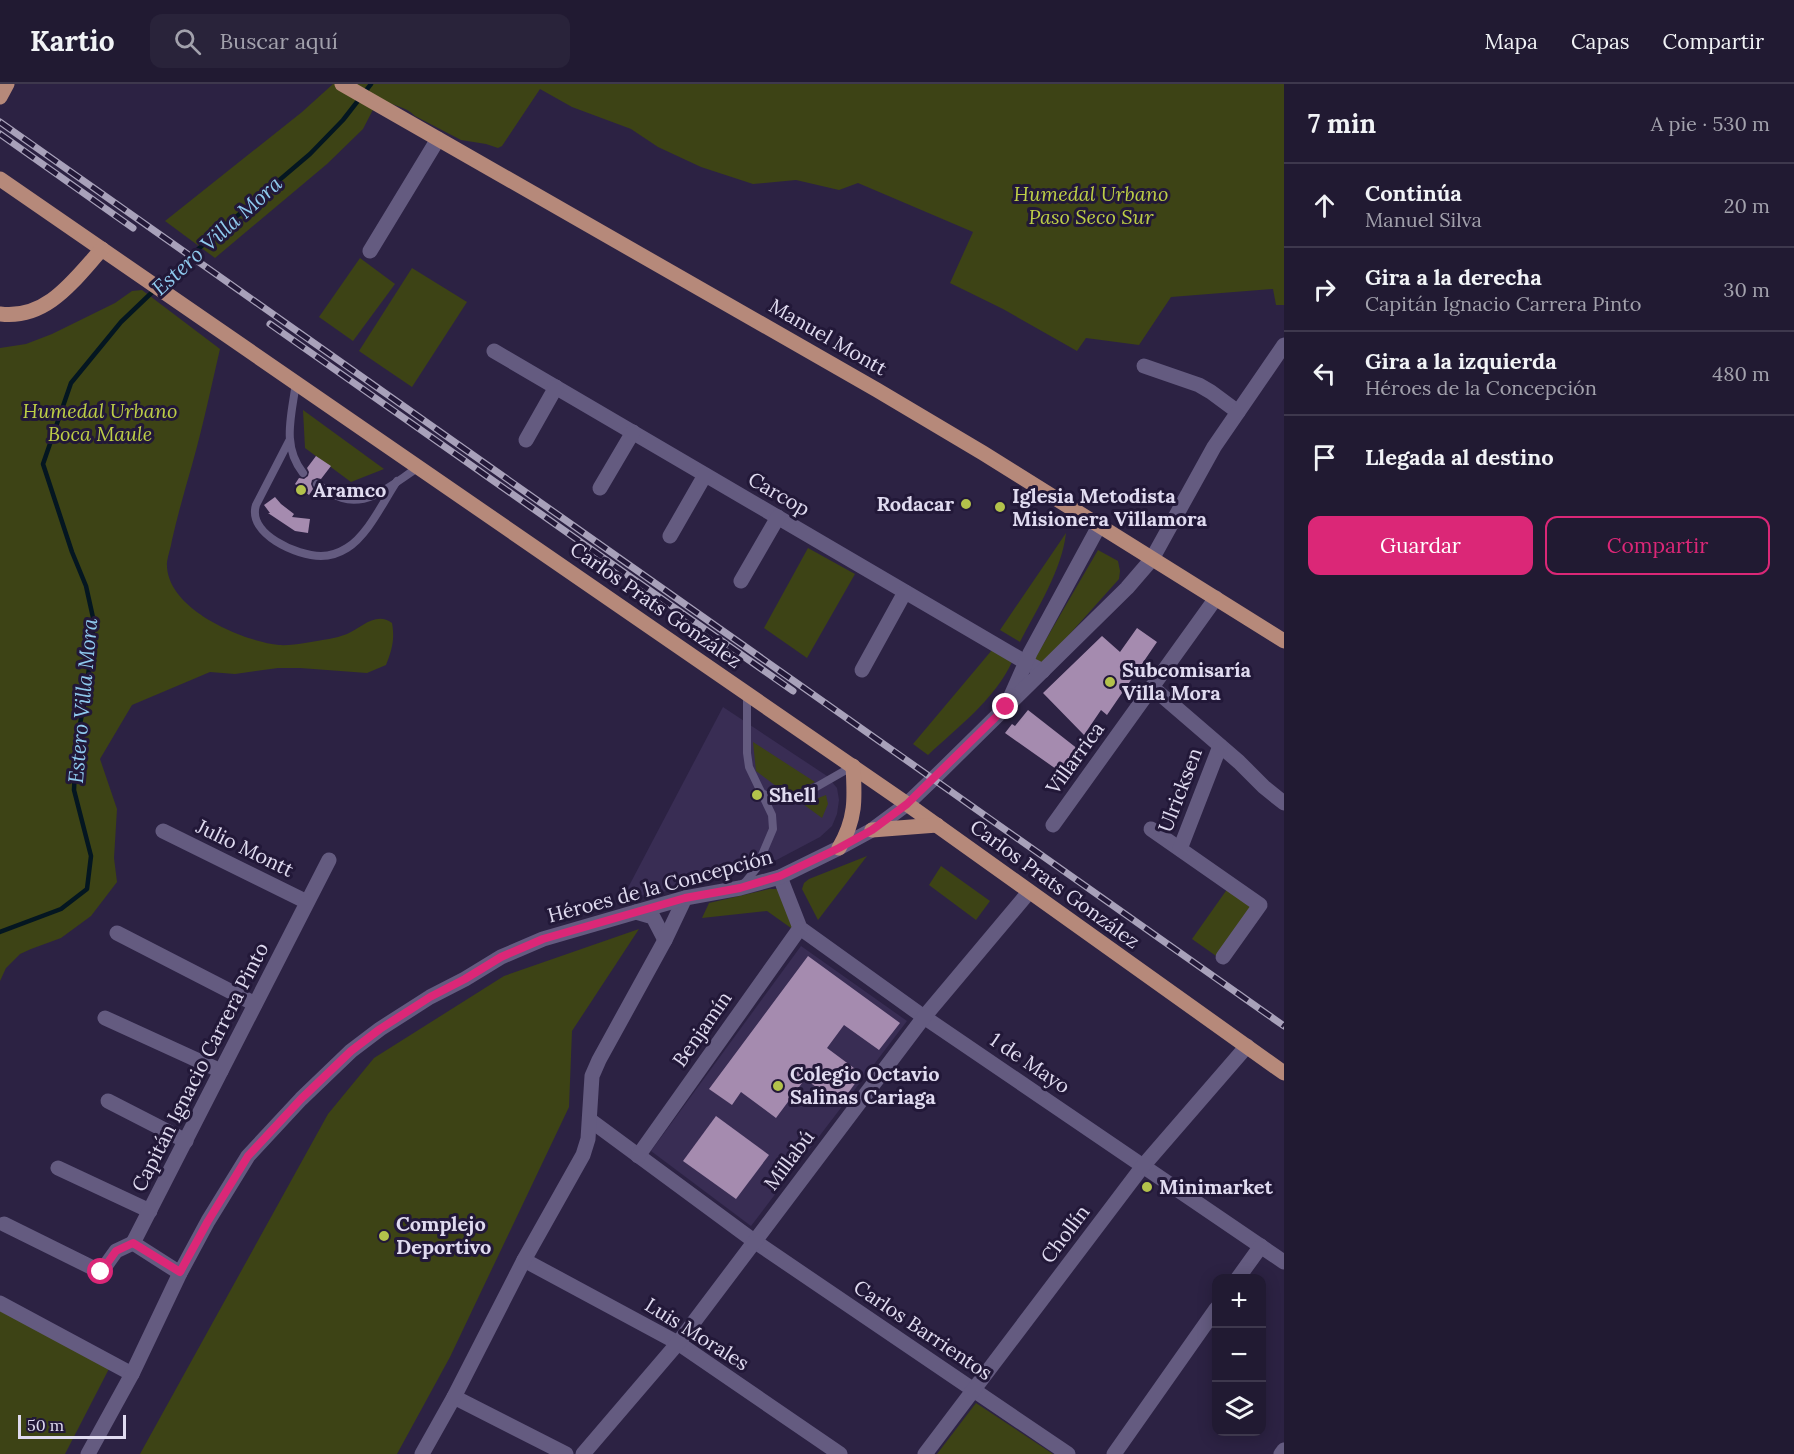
<!DOCTYPE html>
<html lang="es">
<head>
<meta charset="utf-8">
<style>
	body { margin:0; font-family:Lora,serif; background:#29233a; color:#f1f3f6 }
	.controls { position:absolute; right:18px; bottom:18px; display:grid; overflow:hidden; border-radius:12px; box-shadow:0 3px 15px #0003 }
	.controls button { width:54px; height:54px; display:grid; place-items:center; padding:0; border:0; border-bottom:2px solid #3e384d; background:#211a32; color:#f1f3f6; font:30px sans-serif }
	.scale { position:absolute; left:18px; bottom:15px; width:108px; box-sizing:border-box; padding-left:6px; border:3px solid #e0dbf0; border-top:0; font-size:16px; line-height:21px; white-space:nowrap; color:#e0dbf0; -webkit-text-stroke:4px #221838; paint-order:stroke }
	.stop { position:absolute; width:18px; height:18px; margin:-14px; border:4px solid #db2777; border-radius:50%; background:#fff }
	.stop.end { background:#db2777; border-color:#fff; box-shadow:0 2px 6px #0008 }
	.list { margin:0; padding:0; list-style:none }
	h2 { display:flex; justify-content:space-between; align-items:center; height:78px; margin:0; padding:0 24px; font-size:26px }
	h2 small { font-size:20px; font-weight:400; color:#a2a1ac }
	.list li { display:grid; grid-template-columns:39px 1fr auto; gap:18px; align-items:center; box-sizing:border-box; height:84px; padding:0 24px; border-top:2px solid #3e384d }
	.list b { display:block; font-size:22px; white-space:nowrap }
	.list p { margin:0; font-size:20px; white-space:nowrap; color:#a2a1ac }
	.list em { font-size:20px; font-style:normal; color:#a2a1ac }
	.actions { display:flex; gap:12px; padding:18px 24px }
	.actions a { flex:1; padding:14px 0; border:2px solid #db2777; border-radius:12px; text-align:center; font-size:21px; color:#db2777 }
	.actions .main { background:#db2777; color:#fff }
	.icon { flex:none; width:33px; height:33px; fill:none; stroke:currentColor; stroke-width:2; stroke-linecap:round; stroke-linejoin:round }
	.map { position:relative; flex:none; width:1284px; height:1370px; overflow:hidden }
	header { display:flex; align-items:center; gap:36px; box-sizing:border-box; height:84px; padding:0 30px; background:#211a32; border-bottom:2px solid #3e384d }
	header strong { font-size:28px }
	nav { display:flex; gap:33px; margin-inline-start:auto; font-size:21px }
	.search { width:420px; height:54px; background:#29233a; display:flex; align-items:center; gap:15px; box-sizing:border-box; padding:0 21px; border-radius:12px; color:#a2a1ac; font-size:22px }
	main { display:flex }
	aside { flex:1; background:#211a32 }
	.map>svg:first-child { display:block }
	.built { fill:#392d54 }
	.green { fill:#3d4315 }
	.lines { fill:none; stroke-linecap:round; stroke-linejoin:round }
	.stream { stroke:#041621; stroke-width:4.5 }
	.building { fill:#a58baf }
	.lane { stroke:#645b80; stroke-width:8 }
	.street { stroke:#645b80; stroke-width:15 }
	.secondary { stroke:#645b80; stroke-width:15 }
	.primary { stroke:#b6897a; stroke-width:15 }
	.rail-casing { stroke:#a8a1ba; stroke-width:7 }
	.rail { stroke:#221838; stroke-width:4.5; stroke-dasharray:14; stroke-linecap:butt }
	.route { stroke:#db2777; stroke-width:8 }
	.poi-dot { fill:#b3c24b; stroke:#221838; stroke-width:2 }
	.labels { text-anchor:middle; stroke-width:6; stroke-linejoin:round; paint-order:stroke }
	.park-label { font-size:20px; font-style:italic; fill:#bdce46; stroke:#221838 }
	.street-label { font-size:20px; fill:#e0dbf0; stroke:#221838 }
	.poi-label { font-size:20px; font-weight:bold; fill:#e0dbf0; stroke:#221838; text-anchor:start }
	.water-label { font-size:21px; font-style:italic; fill:#8fcaee; stroke:#221838 }
</style>
</head>
<body>
<header>
<strong>Kartio</strong>
<div class="search"><svg class="icon" aria-label="search" viewBox="0 0 24 24"><circle cx="10" cy="10" r="6"/><path d="M15 15l6 6"/></svg>Buscar aquí</div>
<nav><a>Mapa</a><a>Capas</a><a>Compartir</a></nav>
</header>
<main>
<div class="map">
<svg width="1284" height="1370" viewBox="0 0 1284 1370">
	<rect width="100%" height="100%" fill="#2c2243"/>
	<g class="built">
		<polygon points="723,623 827,692 837,704 839,716 837,730 832,742 820,753 767,781 620,819"/>
		<polygon points="801,862 907,937 751,1142 651,1067"/>
	</g>
	<g class="green">
		<path d="M333,0H1284V221H1276L1273,205L1171,213L1139,261L1086,254L1077,267L1003,225L950,199L973,148L858,99L839,106L796,96L753,100L701,83L658,63L631,45L572,23L540,5L502,62L498,64L486,60L461,56L415,32C406,22 391,22 379,14L363,45L327,80L215,174L165,137L302,28Z"/>
		<polygon points="360,174 395,200 353,257 319,233"/>
		<polygon points="412,184 467,218 412,303 359,267"/>
		<path d="M142,206L220,265C211,304 203,342 192,381C185,405 178,430 172,456C171,463 168,471 167,478C164,524 241,557 279,561C293,562 315,557 329,555C335,554 341,552 347,550C361,544 376,527 392,539C395,555 392,566 386,581L367,589L300,584H278L235,590L210,588L132,621L100,675L117,725L114,774L117,798L91,832L61,854L31,865L20,870L6,884L0,897V264L26,260L52,250L115,219L132,207Z"/>
		<polygon points="303,326 384,385 351,398 305,364"/>
		<path d="M1066,449C1062,486 1037,525 1020,558L1000,546Z"/>
		<polygon points="808,464 855,490 807,574 764,544"/>
		<polygon points="1098,466 1118,477 1120,487 1119,495 1042,581 1034,576"/>
		<path d="M992,566L1012,578C994,616 959,642 928,671L913,660Z"/>
		<polygon points="753,658 815,698 788,711 756,687"/>
		<polygon points="826,711 828,720 822,734 803,720"/>
		<polygon points="867,772 818,836 802,805 804,799 809,795"/>
		<polygon points="941,782 990,817 976,836 929,801"/>
		<polygon points="1228,804 1255,823 1219,874 1192,855"/>
		<polygon points="769,805 777,805 781,808 795,841 791,844 767,827 702,834 709,819"/>
		<polygon points="639,845 572,947 569,1023 450,1273 397,1370 140,1370 328,1030 374,974 504,892"/>
		<polygon points="0,1216 113,1277 65,1370 0,1370"/>
		<polygon points="976,1319 1053,1370 937,1370"/>
	</g>
	<g class="lines">
		<polyline class="stream" points="0,848 61,825 87,805 91,772 74,706 76,659 86,611 94,538 86,502 72,468 43,380 71,299 121,238 190,172 310,70 343,36 371,0"/>
	</g>
	<g class="building">
		<polygon points="316,372 331,382 321,395 317,394 312,396 311,400 313,405 309,411 295,400 299,394 304,395 308,392 309,388 307,384"/>
		<polygon points="275,413 281,420 294,430 292,433 310,435 308,449 295,447 268,429 270,429 264,421"/>
		<polygon points="1137,544 1157,558 1107,631 1101,626 1084,651 1043,609 1102,552 1120,568"/>
		<polygon points="1028,626 1083,669 1066,692 1005,649 1012,640 1015,642"/>
		<polygon points="808,872 900,939 879,966 844,941 827,964 862,990 840,1020 805,995 776,1034 741,1008 732,1021 709,1005"/>
		<polygon points="716,1032 769,1071 736,1115 683,1077"/>
	</g>
	<g class="lines">
		<g class="lane">
			<path d="M296,298C292,331 281,361 303,389"/>
			<path d="M289,357L256,421C247,450 297,472 321,472C330,472 339,469 347,464C368,451 383,418 397,397"/>
			<path d="M317,400C325,405 333,411 342,414C370,423 396,397 419,383"/>
			<path d="M760,708C773,716 782,717 797,714L853,682"/>
			<polyline points="742,802 756,785 773,745 772,731 749,683 747,669 747,610"/>
		</g>
		<g class="street">
			<polyline points="370,167 438,55"/>
			<polyline points="494,267 1025,578 1043,587"/>
			<polyline points="1144,282 1199,301 1211,308 1238,328"/>
			<polyline points="526,356 556,303"/>
			<polyline points="600,404 633,348"/>
			<polyline points="670,452 705,391"/>
			<polyline points="1152,475 1214,363 1284,261"/>
			<polyline points="741,497 778,433"/>
			<polyline points="862,586 905,508"/>
			<polyline points="1152,603 1239,678 1264,703 1284,719"/>
			<polyline points="1006,623 1030,569 1099,442"/>
			<polyline points="1053,741 1216,514"/>
			<polyline points="1151,745 1260,821 1223,873"/>
			<polyline points="163,747 307,818"/>
			<polyline points="1180,765 1220,662"/>
			<polyline points="780,793 800,844 924,933 1284,1178"/>
			<polyline points="636,828 653,833 665,856"/>
			<polyline points="117,849 255,920"/>
			<polyline points="105,934 221,987"/>
			<polyline points="108,1017 186,1057"/>
			<polyline points="590,1036 754,1157 1068,1370"/>
			<polyline points="638,1072 800,844"/>
			<polyline points="58,1084 150,1127"/>
			<polyline points="4,1140 101,1188 116,1167 133,1159"/>
			<polyline points="524,1176 678,1259 840,1370"/>
			<polyline points="180,1189 133,1159 329,776"/>
			<polyline points="1238,1194 1261,1162"/>
			<polyline points="0,1219 132,1290"/>
			<polyline points="454,1313 566,1370"/>
			<polyline points="422,1370 454,1313 524,1176 583,1071 588,1055 592,992 599,976 665,856 685,814"/>
			<polyline points="583,1370 678,1259 924,933 1029,808"/>
			<polyline points="925,1370 1143,1082 1247,962"/>
			<polyline points="1114,1370 1216,1225"/>
			<polyline points="1281,1370 1284,1366"/>
		</g>
		<polyline class="secondary" points="88,1370 132,1290 180,1189 208,1137 248,1072 301,1015 351,967 380,945 430,913 465,895 501,873 543,855 636,828 685,814 740,804 780,793 839,764 872,746 907,720 933,695 1127,504 1152,475"/>
		<g class="primary">
			<polyline points="342,0 877,306 983,369 1284,557"/>
			<polyline points="0,13 7,0"/>
			<polyline points="0,95 907,720 1284,989"/>
			<path d="M0,230C47,236 74,196 102,165"/>
			<polyline points="872,746 937,741"/>
			<path d="M839,764C856,735 855,715 853,682"/>
		</g>
		<defs>
			<g id="rail">
				<polyline points="0,38 1284,942"/>
				<polyline points="0,50 133,144"/>
				<polyline points="270,240 793,607"/>
			</g>
		</defs>
		<use href="#rail" class="rail-casing"/>
		<use href="#rail" class="rail"/>
	</g>
	<g class="lines">
		<polyline class="route" points="101,1188 116,1167 133,1159 180,1188 208,1137 248,1072 301,1015 351,967 380,945 430,913 465,895 501,873 543,855 685,814 740,804 780,792 839,764 872,746 907,720 1006,623"/>
	</g>
	<g class="poi-dot">
		<circle cx="301" cy="406" r="6"/>
		<circle cx="966" cy="420" r="6"/>
		<circle cx="1000" cy="423" r="6"/>
		<circle cx="1110" cy="598" r="6"/>
		<circle cx="757" cy="711" r="6"/>
		<circle cx="778" cy="1002" r="6"/>
		<circle cx="1147" cy="1103" r="6"/>
		<circle cx="384" cy="1152" r="6"/>
	</g>
	<g class="labels">
		<g class="park-label">
			<text x="1091" y="117">Humedal Urbano<tspan x="1091" dy="23">Paso Seco Sur</tspan></text>
			<text x="100" y="334">Humedal Urbano<tspan x="100" dy="23">Boca Maule</tspan></text>
		</g>
		<g class="street-label">
			<text transform="translate(828 253) rotate(30)" y="7">Manuel Montt</text>
			<text transform="translate(779 410) rotate(30)" y="7">Carcop</text>
			<text transform="translate(656 521) rotate(35)" y="7">Carlos Prats González</text>
			<text transform="translate(1075 674) rotate(-54)" y="7">Villarrica</text>
			<text transform="translate(1180 706) rotate(-69)" y="7">Ulricksen</text>
			<text transform="translate(245 764) rotate(26)" y="7">Julio Montt</text>
			<text transform="translate(1055 800) rotate(36)" y="7">Carlos Prats González</text>
			<text transform="translate(660 802) rotate(-15)" y="7">Héroes de la Concepción</text>
			<text transform="translate(702 945) rotate(-55)" y="7">Benjamín</text>
			<text transform="translate(1030 979) rotate(34)" y="7">1 de Mayo</text>
			<text transform="translate(200 983) rotate(-63)" y="7">Capitán Ignacio Carrera Pinto</text>
			<text transform="translate(789 1076) rotate(-53)" y="7">Millabú</text>
			<text transform="translate(1065 1150) rotate(-53)" y="7">Chollín</text>
			<text transform="translate(923 1246) rotate(34)" y="7">Carlos Barrientos</text>
			<text transform="translate(697 1250) rotate(32)" y="7">Luis Morales</text>
		</g>
		<g class="poi-label">
			<text x="313" y="413">Aramco</text>
			<text x="1012" y="419">Iglesia Metodista<tspan x="1012" dy="23">Misionera Villamora</tspan></text>
			<text x="954" y="427" text-anchor="end">Rodacar</text>
			<text x="1122" y="593">Subcomisaría<tspan x="1122" dy="23">Villa Mora</tspan></text>
			<text x="769" y="718">Shell</text>
			<text x="790" y="997">Colegio Octavio<tspan x="790" dy="23">Salinas Cariaga</tspan></text>
			<text x="1159" y="1110">Minimarket</text>
			<text x="396" y="1147">Complejo<tspan x="396" dy="23">Deportivo</tspan></text>
		</g>
		<g class="water-label">
			<text transform="translate(217 152) rotate(-42)" y="7">Estero Villa Mora</text>
			<text transform="translate(83 617) rotate(-85)" y="7">Estero Villa Mora</text>
		</g>
	</g>
</svg>
<div class="controls">
<button>+</button>
<button>−</button>
<button><svg class="icon" aria-label="layers" viewBox="0 0 24 24"><path d="M12 4l9 5-9 5-9-5zM3 14l9 5 9-5"/></svg></button>
</div>
<div class="scale">50 m</div>
<div class="stop" style="left:101px;top:1188px"></div>
<div class="stop end" style="left:1006px;top:623px"></div>
</div>
<aside>
<h2>7 min<small>A pie · 530 m</small></h2>
<ul class="list">
<li><svg class="icon" aria-label="ahead" viewBox="0 0 24 24"><path d="M12 20V5M6 11l6-6 6 6"/></svg><div><b>Continúa</b><p>Manuel Silva</p></div><em>20 m</em></li>
<li><svg class="icon" aria-label="right" viewBox="0 0 24 24"><path d="M7 20v-9h11M14 6l5 5-5 5"/></svg><div><b>Gira a la derecha</b><p>Capitán Ignacio Carrera Pinto</p></div><em>30 m</em></li>
<li><svg class="icon" aria-label="left" viewBox="0 0 24 24"><path d="M17 20v-9H6M10 6l-5 5 5 5"/></svg><div><b>Gira a la izquierda</b><p>Héroes de la Concepción</p></div><em>480 m</em></li>
<li><svg class="icon" aria-label="arrive" viewBox="0 0 24 24"><path d="M6 21V4h12l-3 4 3 4H6"/></svg><div><b>Llegada al destino</b></div></li>
</ul>
<div class="actions"><a class="main">Guardar</a><a>Compartir</a></div>
</aside>
</main>
</body>
</html>
